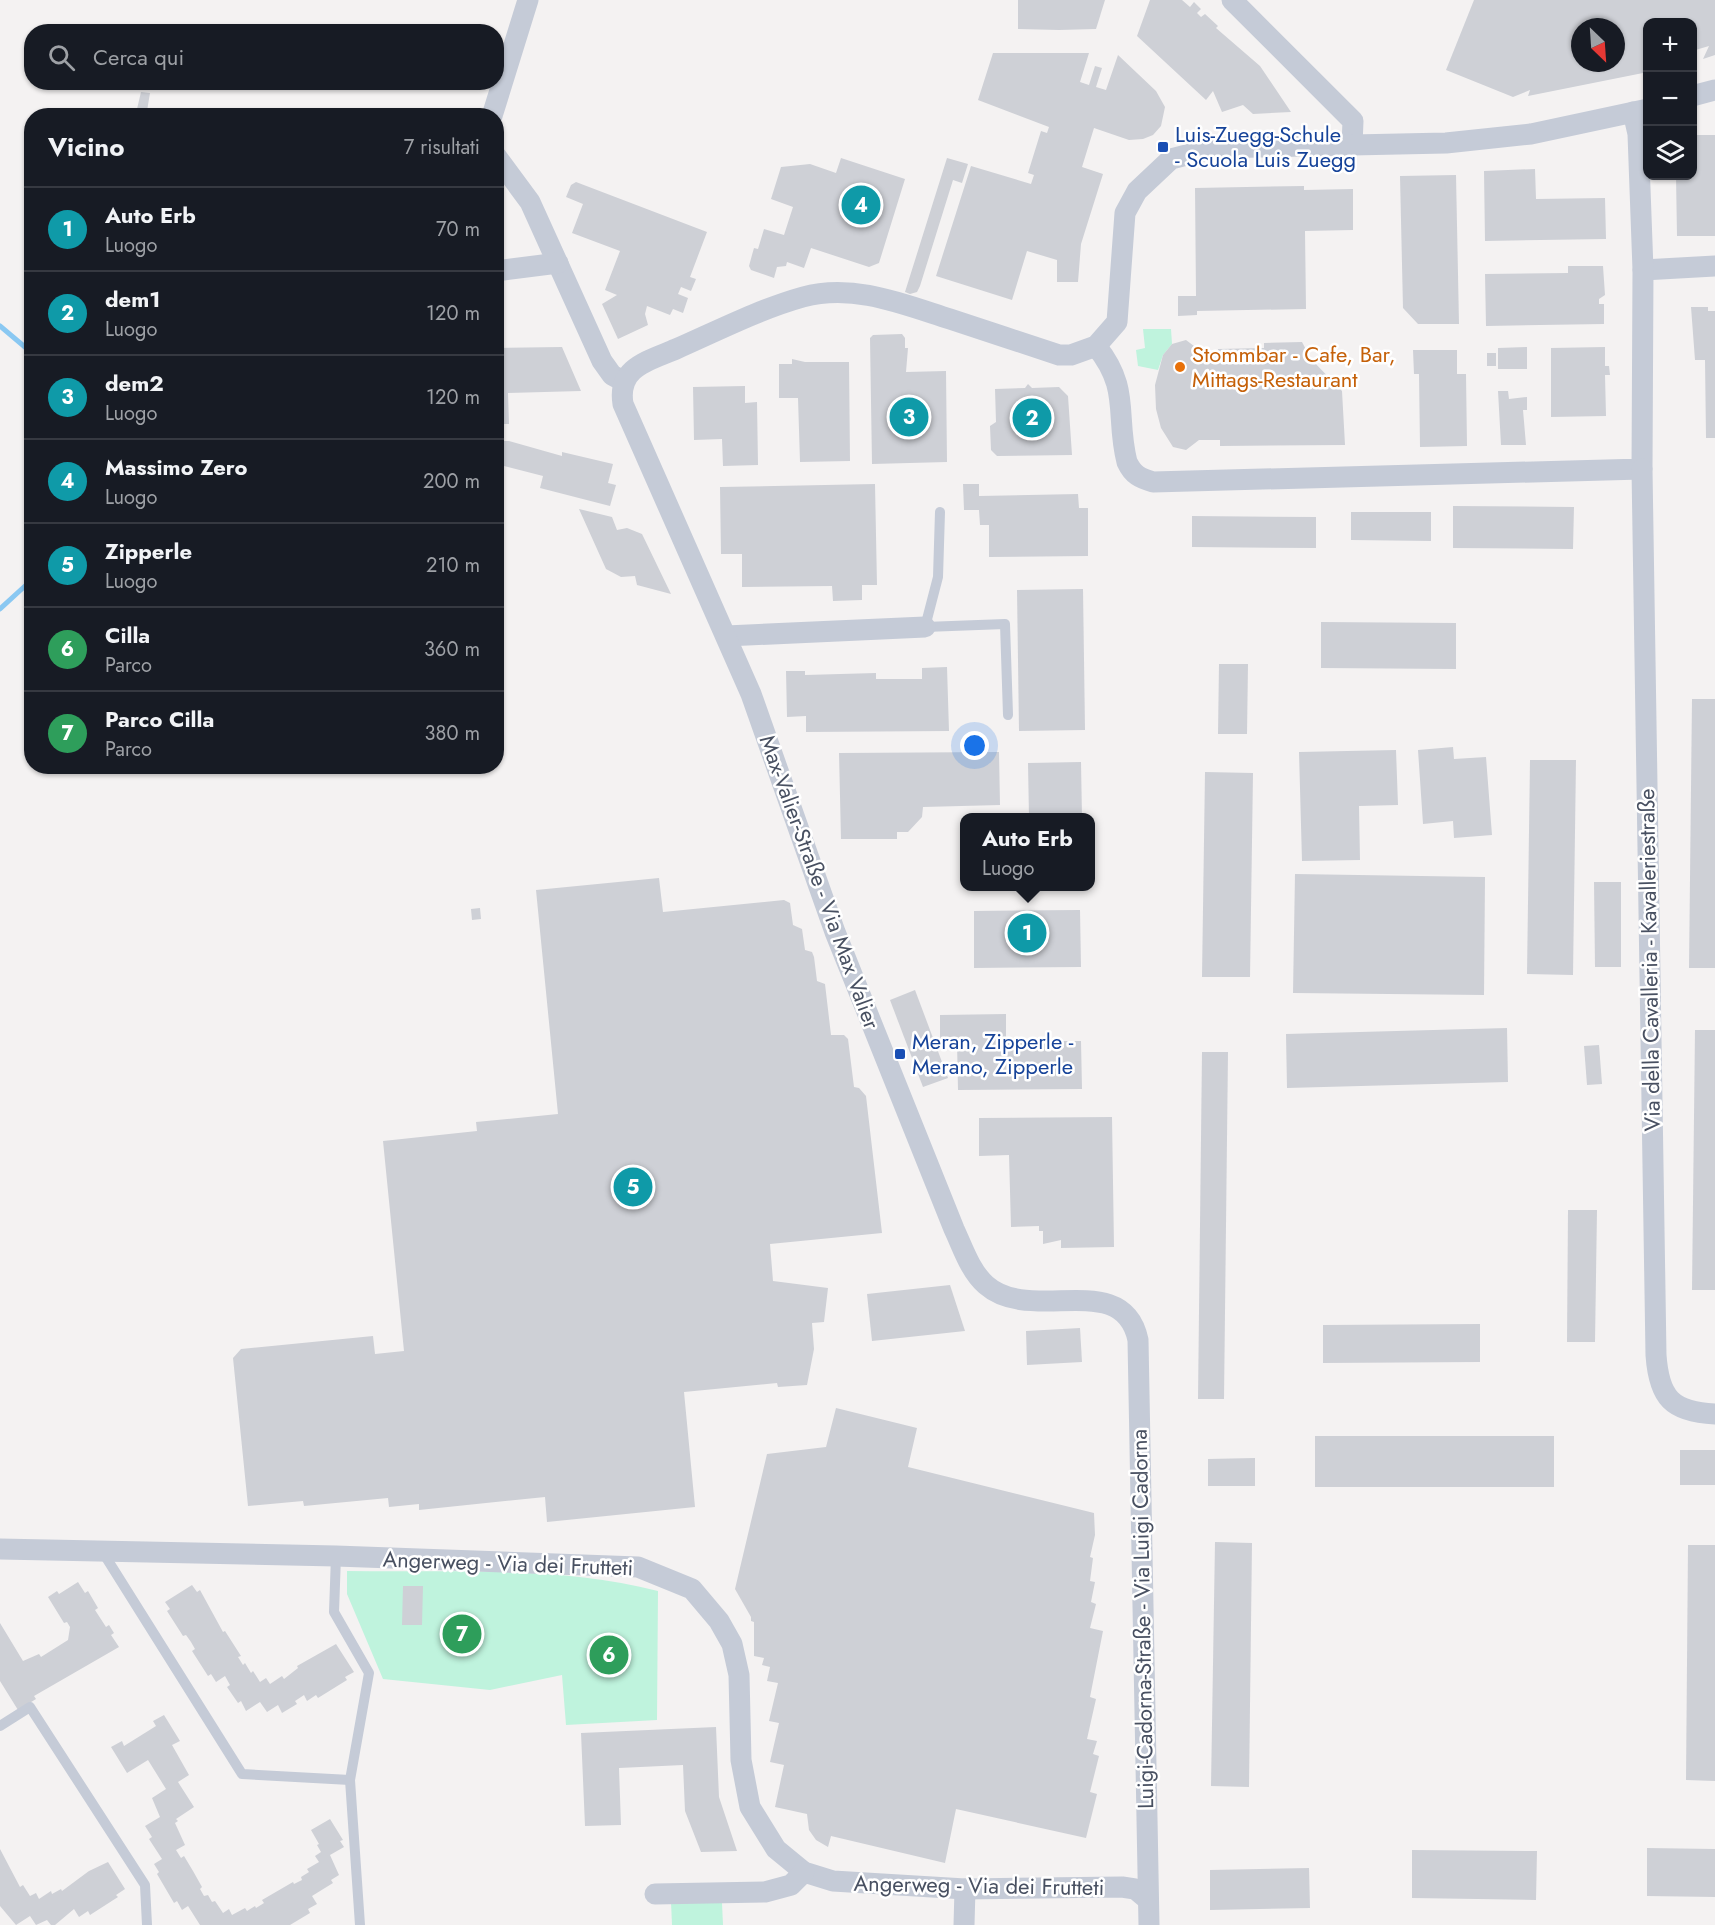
<!DOCTYPE html>
<html lang="it">
<head>
<meta charset="utf-8">
<style>
	body { margin:0; font-family:Jost,sans-serif; background:#242831; color:#f1f3f6 }
	.controls { position:absolute; right:18px; top:18px; display:grid; overflow:hidden; border-radius:12px; box-shadow:0 2px 4px #0004 }
	.controls button { width:54px; height:54px; display:grid; place-items:center; padding:0; border:0; border-bottom:2px solid #363941; background:#171b24; color:#f1f3f6; font:30px sans-serif }
	.compass { position:absolute; left:1571px; top:18px; width:54px; height:54px; border-radius:50%; background:#171b24; box-shadow:0 2px 4px #0004; rotate:155deg }
	.you { position:absolute; left:975px; top:746px; width:21px; height:21px; margin:-15px; border:4px solid #fff; border-radius:50%; background:#1a73e8; box-shadow:0 0 0 9px #1a73e833 }
	.badge { display:grid; place-items:center; width:39px; height:39px; border-radius:50%; background:#8ba4f4; color:#fff; font-size:20px; font-weight:700 }
	.pin { position:absolute; translate:-50% -50%; border:3px solid #fff; box-shadow:0 2px 6px #0006 }
	.popup { position:absolute; left:960px; top:813px; width:135px; height:78px; box-sizing:border-box; display:grid; place-content:center; border-radius:12px; background:#171b24; filter:drop-shadow(0 2px 4px #0005); font-size:20px; white-space:nowrap; color:#9ea1a6 }
	.popup b { font-size:22px; color:#f1f3f6 }
	.popup::after { content:''; position:absolute; left:50%; top:100%; margin-left:-12px; border:12px solid transparent; border-top-color:#171b24 }
	.list { margin:0; padding:0; list-style:none }
	h2 { display:flex; justify-content:space-between; align-items:center; height:78px; margin:0; padding:0 24px; font-size:26px }
	h2 small { font-size:20px; font-weight:400; color:#9ea1a6 }
	.list li { display:grid; grid-template-columns:39px 1fr auto; gap:18px; align-items:center; box-sizing:border-box; height:84px; padding:0 24px; border-top:2px solid #363941 }
	.list b { display:block; font-size:22px; white-space:nowrap }
	.list p { margin:0; font-size:20px; white-space:nowrap; color:#9ea1a6 }
	.list em { font-size:20px; font-style:normal; color:#9ea1a6 }
	.icon { flex:none; width:33px; height:33px; fill:none; stroke:currentColor; stroke-width:2; stroke-linecap:round; stroke-linejoin:round }
	.map { position:relative; flex:none; width:1715px; height:1925px; overflow:hidden }
	.search { position:absolute; background:#171b24; box-shadow:0 2px 4px #0004; left:24px; top:24px; width:480px; height:66px; display:flex; align-items:center; gap:15px; box-sizing:border-box; padding:0 21px; border-radius:24px; color:#9ea1a6; font-size:22px }
	.panel { position:absolute; background:#171b24; box-shadow:0 2px 4px #0004; left:24px; top:108px; width:480px; height:666px; border-radius:24px }
	.map>svg:first-child { display:block }
	.green { fill:#bff3dd }
	.lines { fill:none; stroke-linecap:round; stroke-linejoin:round }
	.stream { stroke:#8ac8f2; stroke-width:5 }
	.building { fill:#ced0d6; fill-rule:evenodd }
	.service { stroke:#c5cbd7; stroke-width:10 }
	.minor { stroke:#c5cbd7; stroke-width:21 }
	.transit-dot { fill:#1a4fb4; stroke:#fff; stroke-width:2 }
	.food-dot { fill:#e8710a; stroke:#fff; stroke-width:2 }
	.labels { text-anchor:middle; stroke-width:5; stroke-linejoin:round; paint-order:stroke }
	.transit-label { font-size:22px; fill:#164399; stroke:#fff; text-anchor:start }
	.food-label { font-size:22px; fill:#c56008; stroke:#fff; text-anchor:start }
	.street-label { font-size:22px; fill:#485061; stroke:#fff }
</style>
</head>
<body>
<div class="map">
<svg width="1715" height="1925" viewBox="0 0 1715 1925">
	<rect width="100%" height="100%" fill="#f4f2f2"/>
	<g class="green">
		<polygon points="1143,329 1171,329 1172,344 1163,355 1158,370 1138,366 1136,350 1145,348"/>
		<path d="M347,1571C450,1573 558,1565 658,1591L657,1720L566,1725L562,1675L490,1690L383,1679L347,1594Z"/>
		<polygon points="671,1902 722,1903 723,1925 672,1925"/>
	</g>
	<g class="lines">
		<g class="stream">
			<polyline points="0,326 32,353"/>
			<polyline points="0,609 25,586"/>
		</g>
	</g>
	<g class="building">
		<polygon points="1018,0 1105,0 1096,29 1059,30 1018,29"/>
		<polygon points="1150,0 1182,0 1190,7 1194,2 1201,9 1197,13 1201,17 1205,14 1218,26 1216,28 1260,66 1291,112 1253,114 1243,105 1222,112 1213,91 1206,100 1137,36"/>
		<path d="M1474,0H1715V55L1703,59L1709,46L1692,51V22H1648V72L1528,96L1530,90L1513,97L1446,70ZM1580,27H1616V63H1580Z"/>
		<polygon points="993,53 1089,53 1080,82 1089,85 1095,66 1102,68 1096,87 1106,90 1118,55 1156,91 1165,107 1161,126 1153,135 1143,139 1129,140 1094,128 1082,167 1103,174 1081,244 1078,282 1057,282 1057,260 1027,251 1012,300 936,276 971,166 1031,184 1034,175 1028,173 1041,131 1047,133 1049,127 978,100"/>
		<polygon points="141,92 150,93 147,111 137,109"/>
		<polygon points="1692,135 1715,135 1715,236 1677,236 1676,176 1692,176"/>
		<polygon points="841,158 905,179 879,263 869,267 811,248 804,268 787,262 786,266 777,267 774,278 751,270 749,266 752,255 754,248 758,249 764,229 784,235 793,207 771,199 781,167 810,164 836,173"/>
		<polygon points="947,158 968,164 962,183 953,180 920,286 917,292 910,294 905,292"/>
		<polygon points="1535,169 1536,199 1605,198 1606,239 1485,241 1484,171"/>
		<polygon points="1456,175 1459,324 1418,324 1403,308 1400,176"/>
		<polygon points="576,182 707,232 690,277 696,279 691,291 681,287 678,294 688,298 683,313 673,309 670,315 647,306 645,314 648,325 618,339 602,304 617,295 605,290 620,251 572,233 583,204 566,197 571,185"/>
		<polygon points="1304,186 1304,190 1353,189 1353,230 1305,231 1306,309 1197,311 1197,315 1178,316 1178,296 1196,296 1195,188"/>
		<polygon points="1568,266 1603,266 1605,295 1599,299 1599,304 1604,304 1604,324 1486,326 1485,274 1568,273"/>
		<polygon points="1691,307 1708,307 1708,311 1715,311 1715,438 1706,438 1705,360 1695,360"/>
		<polygon points="902,334 905,338 905,348 908,348 906,372 946,371 947,462 872,464 870,338 873,335"/>
		<polygon points="1186,340 1194,346 1202,358 1206,358 1208,363 1219,362 1218,349 1264,348 1264,343 1302,342 1311,359 1342,391 1345,445 1220,446 1220,440 1199,440 1186,450 1173,447 1161,428 1156,409 1155,385 1163,355 1172,344"/>
		<polygon points="562,347 581,391 508,393 509,424 496,424 496,348"/>
		<polygon points="1527,347 1527,369 1498,369 1498,348"/>
		<polygon points="1605,347 1605,366 1609,366 1610,375 1605,375 1606,416 1551,417 1551,348"/>
		<polygon points="1413,350 1457,350 1457,374 1466,374 1467,446 1420,447 1419,374 1414,374"/>
		<rect x="1487" y="353" width="9" height="13"/>
		<polygon points="792,359 805,362 849,362 850,461 800,462 798,398 779,398 779,364 792,364"/>
		<polygon points="1028,384 1032,388 1059,387 1068,396 1072,455 997,456 991,450 990,426 996,422 995,389 1025,388"/>
		<polygon points="745,386 745,403 757,402 758,465 723,466 722,439 694,440 693,387"/>
		<polygon points="1498,391 1508,391 1509,399 1527,397 1527,410 1523,410 1526,445 1501,445"/>
		<polygon points="496,441 509,441 562,456 562,452 613,464 608,483 616,485 610,506 540,488 543,476 504,466 500,478 496,478"/>
		<polygon points="875,484 877,585 862,585 862,600 833,601 832,586 742,587 742,554 721,554 720,487"/>
		<polygon points="963,484 979,484 979,496 1078,494 1079,508 1088,508 1088,556 989,557 989,525 980,525 979,510 964,510"/>
		<polygon points="1453,506 1574,507 1573,549 1453,548"/>
		<polygon points="579,509 612,517 617,530 627,528 642,534 671,594 637,585 635,576 621,577 606,569"/>
		<polygon points="1351,512 1431,512 1431,541 1351,540"/>
		<polygon points="1192,516 1316,517 1316,548 1192,547"/>
		<polygon points="1083,589 1085,730 1019,731 1017,590"/>
		<polygon points="1321,622 1456,623 1456,669 1321,668"/>
		<polygon points="1219,664 1248,664 1247,734 1218,734"/>
		<polygon points="947,667 949,731 806,732 806,716 787,717 786,671 805,671 805,675 876,673 876,679 922,679 922,668"/>
		<polygon points="1692,699 1715,699 1715,968 1689,968"/>
		<polygon points="1453,747 1454,759 1486,757 1492,835 1454,838 1453,821 1423,824 1418,750"/>
		<polygon points="1396,750 1398,805 1359,806 1360,860 1302,861 1299,752"/>
		<polygon points="999,752 1000,805 923,807 922,817 908,832 897,832 897,839 841,839 839,753"/>
		<polygon points="1530,760 1576,760 1573,975 1527,974"/>
		<polygon points="1081,762 1082,818 1029,818 1028,763"/>
		<polygon points="1205,772 1253,773 1250,977 1202,977"/>
		<polygon points="1295,874 1485,877 1484,995 1293,993"/>
		<polygon points="659,878 663,912 784,900 790,903 793,925 802,929 805,950 812,952 814,957 817,981 825,984 831,1035 844,1035 848,1039 854,1087 859,1088 866,1096 882,1233 770,1244 773,1281 828,1288 824,1322 812,1323 814,1349 807,1385 778,1387 777,1383 684,1392 695,1507 547,1522 545,1497 419,1510 419,1504 389,1507 388,1498 304,1506 303,1501 248,1506 233,1358 241,1349 373,1336 375,1354 404,1351 383,1141 477,1131 476,1122 558,1114 536,890"/>
		<polygon points="1594,882 1621,882 1621,967 1595,967"/>
		<polygon points="480,908 481,919 472,920 471,909"/>
		<polygon points="1080,910 1081,967 974,968 974,911"/>
		<polygon points="915,990 948,1078 923,1087 890,1000"/>
		<polygon points="1006,1014 1006,1041 1081,1041 1082,1089 958,1090 957,1042 940,1042 940,1015"/>
		<polygon points="1507,1028 1508,1082 1287,1088 1286,1034"/>
		<polygon points="1695,1030 1715,1030 1715,1290 1692,1290"/>
		<polygon points="1599,1045 1602,1084 1587,1085 1584,1046"/>
		<polygon points="1202,1052 1228,1052 1224,1399 1198,1399"/>
		<polygon points="1112,1117 1114,1247 1061,1248 1061,1240 1043,1244 1043,1231 1039,1231 1039,1226 1011,1227 1009,1155 979,1156 979,1118"/>
		<polygon points="1568,1210 1597,1210 1595,1342 1567,1342"/>
		<polygon points="950,1285 965,1331 872,1341 867,1294"/>
		<polygon points="1480,1324 1480,1362 1323,1363 1323,1325"/>
		<polygon points="1080,1328 1082,1362 1027,1365 1026,1331"/>
		<polygon points="836,1408 917,1428 908,1467 1094,1513 1095,1535 1090,1557 1093,1558 1090,1581 1095,1582 1091,1602 1096,1604 1090,1628 1103,1631 1090,1697 1096,1699 1087,1739 1097,1741 1093,1754 1099,1756 1090,1792 1097,1794 1086,1838 956,1809 945,1863 831,1836 828,1847 816,1840 809,1830 807,1814 775,1807 784,1765 770,1762 779,1723 769,1721 778,1683 767,1681 770,1667 762,1665 764,1658 754,1656 754,1622 751,1621 751,1617 735,1589 767,1454 826,1447"/>
		<rect x="1315" y="1436" width="239" height="51"/>
		<rect x="1680" y="1450" width="35" height="35"/>
		<polygon points="1255,1458 1255,1486 1208,1486 1208,1459"/>
		<polygon points="1215,1542 1252,1543 1249,1787 1211,1786"/>
		<polygon points="1688,1545 1715,1545 1715,1781 1686,1780"/>
		<polygon points="78,1582 85,1593 88,1591 98,1608 95,1610 106,1627 109,1625 114,1633 111,1635 119,1647 34,1696 36,1699 18,1710 0,1681 0,1623 23,1661 39,1654 41,1657 68,1640 70,1627 67,1622 64,1623 48,1597 57,1591 59,1594"/>
		<polygon points="192,1585 197,1592 200,1590 223,1632 225,1631 241,1656 238,1657 243,1665 245,1663 251,1673 253,1671 260,1682 266,1678 270,1684 282,1676 284,1679 298,1668 297,1666 336,1644 354,1672 345,1677 347,1680 318,1698 316,1695 307,1701 304,1695 295,1701 297,1704 282,1713 278,1705 267,1712 260,1702 246,1711 241,1701 238,1703 227,1687 230,1685 225,1676 216,1682 211,1674 208,1676 192,1651 195,1649 191,1642 186,1635 183,1636 167,1611 170,1609 165,1602"/>
		<polygon points="403,1586 423,1586 422,1625 402,1625"/>
		<polygon points="164,1715 180,1741 172,1745 189,1775 178,1782 194,1807 176,1819 178,1821 175,1823 185,1845 176,1850 181,1858 184,1856 193,1871 202,1887 200,1889 204,1896 208,1895 212,1902 215,1901 223,1913 229,1909 232,1915 245,1908 247,1911 255,1906 256,1908 264,1903 262,1900 293,1882 294,1884 302,1880 301,1877 309,1872 307,1869 319,1862 315,1856 321,1852 317,1845 319,1844 311,1830 330,1819 343,1840 340,1841 344,1847 330,1855 339,1875 331,1880 333,1883 312,1896 317,1904 308,1909 310,1913 290,1925 200,1925 188,1906 182,1910 177,1901 174,1903 157,1874 159,1872 154,1864 162,1859 149,1839 152,1837 145,1826 160,1817 152,1798 166,1789 148,1760 127,1773 111,1747 122,1741 124,1746 156,1726 153,1721"/>
		<polygon points="716,1727 719,1797 737,1851 701,1852 685,1811 683,1765 619,1768 621,1825 585,1826 581,1733"/>
		<polygon points="1647,1848 1715,1849 1715,1897 1647,1896"/>
		<polygon points="0,1849 20,1887 23,1885 30,1896 36,1893 39,1899 51,1891 52,1894 61,1889 62,1891 89,1871 108,1862 125,1889 116,1895 118,1897 90,1915 88,1911 79,1917 74,1909 55,1925 51,1925 47,1920 36,1925 30,1916 16,1925 0,1906"/>
		<polygon points="1412,1850 1537,1851 1536,1900 1412,1898"/>
		<polygon points="1309,1868 1310,1908 1210,1910 1210,1870"/>
	</g>
	<g class="lines">
		<g class="service">
			<polyline points="940,512 938,577 925,627 1005,624 1008,715"/>
			<polyline points="102,1551 242,1774 350,1780"/>
			<polyline points="336,1556 334,1612 369,1673 350,1780 360,1925"/>
			<polyline points="0,1726 30,1707 145,1885 147,1925"/>
		</g>
		<g class="minor">
			<polyline points="1232,0 1353,121 1352,145"/>
			<polyline points="1692,96 1715,90"/>
			<polyline points="492,116 528,0"/>
			<polyline points="496,156 530,202 602,361 612,375 623,381"/>
			<polyline points="1643,270 1715,266"/>
			<polyline points="496,271 558,263"/>
			<path d="M1096,346C1131,389 1115,415 1127,462C1133,475 1140,478 1153,482L1642,469L1643,270L1638,134L1633,112"/>
			<path d="M1642,469L1656,1355C1659,1398 1672,1412 1715,1414"/>
			<polyline points="726,636 925,627"/>
			<polyline points="0,1549 336,1556 638,1567 692,1589 719,1621 732,1644 739,1675 741,1760 750,1807 776,1849 804,1872 833,1881 965,1889 1122,1887 1135,1889 1147,1899"/>
			<polyline points="655,1894 765,1892 791,1885 804,1872"/>
			<polyline points="964,1925 965,1889"/>
			<path d="M1149,1925L1138,1340C1123,1268 1031,1325 986,1285C970,1271 963,1248 954,1229L835,932L751,694L623,404C617,367 648,361 676,349C717,331 760,309 803,297C853,283 903,304 950,319C986,331 1023,343 1059,355H1071L1096,346L1117,322L1125,213L1137,191L1171,159L1214,148L1446,143L1531,134L1648,109"/>
		</g>
	</g>
	<g class="transit-dot">
		<rect x="1157" y="141" width="12" height="12" rx="3"/>
		<rect x="894" y="1048" width="12" height="12" rx="3"/>
	</g>
	<circle class="food-dot" cx="1180" cy="367" r="6"/>
	<g class="labels">
		<g class="transit-label">
			<text x="1175" y="142">Luis-Zuegg-Schule<tspan x="1175" dy="25">- Scuola Luis Zuegg</tspan></text>
			<text x="912" y="1049">Meran, Zipperle -<tspan x="912" dy="25">Merano, Zipperle</tspan></text>
		</g>
		<g class="food-label">
			<text x="1192" y="362">Stommbar - Cafe, Bar,<tspan x="1192" dy="25">Mittags-Restaurant</tspan></text>
		</g>
		<g class="street-label">
			<text transform="translate(820 882) rotate(70)" y="8">Max-Valier-Straße - Via Max Valier</text>
			<text transform="translate(1649 960) rotate(-91)" y="8">Via della Cavalleria - Kavalleriestraße</text>
			<text transform="translate(508 1563) rotate(2)" y="8">Angerweg - Via dei Frutteti</text>
			<text transform="translate(1142 1619) rotate(-91)" y="8">Luigi-Cadorna-Straße - Via Luigi Cadorna</text>
			<text transform="translate(979 1885) rotate(1)" y="8">Angerweg - Via dei Frutteti</text>
		</g>
	</g>
</svg>
<div class="controls">
<button>+</button>
<button>−</button>
<button><svg class="icon" aria-label="layers" viewBox="0 0 24 24"><path d="M12 4l9 5-9 5-9-5zM3 14l9 5 9-5"/></svg></button>
</div>
<svg class="compass" viewBox="-18 -18 36 36"><path d="M0-13l5 13h-10z" fill="#e53935"/><path d="M0 13l5-13h-10z" fill="#9ea1a6"/></svg>
<div class="you"></div>
<div class="pin badge" style="left:1027px;top:933px;background:#0f9aa8">1</div>
<div class="popup"><b>Auto Erb</b>Luogo</div>
<div class="pin badge" style="left:1032px;top:418px;background:#0f9aa8">2</div>
<div class="pin badge" style="left:909px;top:417px;background:#0f9aa8">3</div>
<div class="pin badge" style="left:861px;top:205px;background:#0f9aa8">4</div>
<div class="pin badge" style="left:633px;top:1187px;background:#0f9aa8">5</div>
<div class="pin badge" style="left:609px;top:1655px;background:#2e9e5b">6</div>
<div class="pin badge" style="left:462px;top:1634px;background:#2e9e5b">7</div>
<div class="search"><svg class="icon" aria-label="search" viewBox="0 0 24 24"><circle cx="10" cy="10" r="6"/><path d="M15 15l6 6"/></svg>Cerca qui</div>
<section class="panel">
<h2>Vicino<small>7 risultati</small></h2>
<ul class="list">
<li><span class="badge" style="background:#0f9aa8">1</span><div><b>Auto Erb</b><p>Luogo</p></div><em>70 m</em></li>
<li><span class="badge" style="background:#0f9aa8">2</span><div><b>dem1</b><p>Luogo</p></div><em>120 m</em></li>
<li><span class="badge" style="background:#0f9aa8">3</span><div><b>dem2</b><p>Luogo</p></div><em>120 m</em></li>
<li><span class="badge" style="background:#0f9aa8">4</span><div><b>Massimo Zero</b><p>Luogo</p></div><em>200 m</em></li>
<li><span class="badge" style="background:#0f9aa8">5</span><div><b>Zipperle</b><p>Luogo</p></div><em>210 m</em></li>
<li><span class="badge" style="background:#2e9e5b">6</span><div><b>Cilla</b><p>Parco</p></div><em>360 m</em></li>
<li><span class="badge" style="background:#2e9e5b">7</span><div><b>Parco Cilla</b><p>Parco</p></div><em>380 m</em></li>
</ul>
</section>
</div>
</body>
</html>
